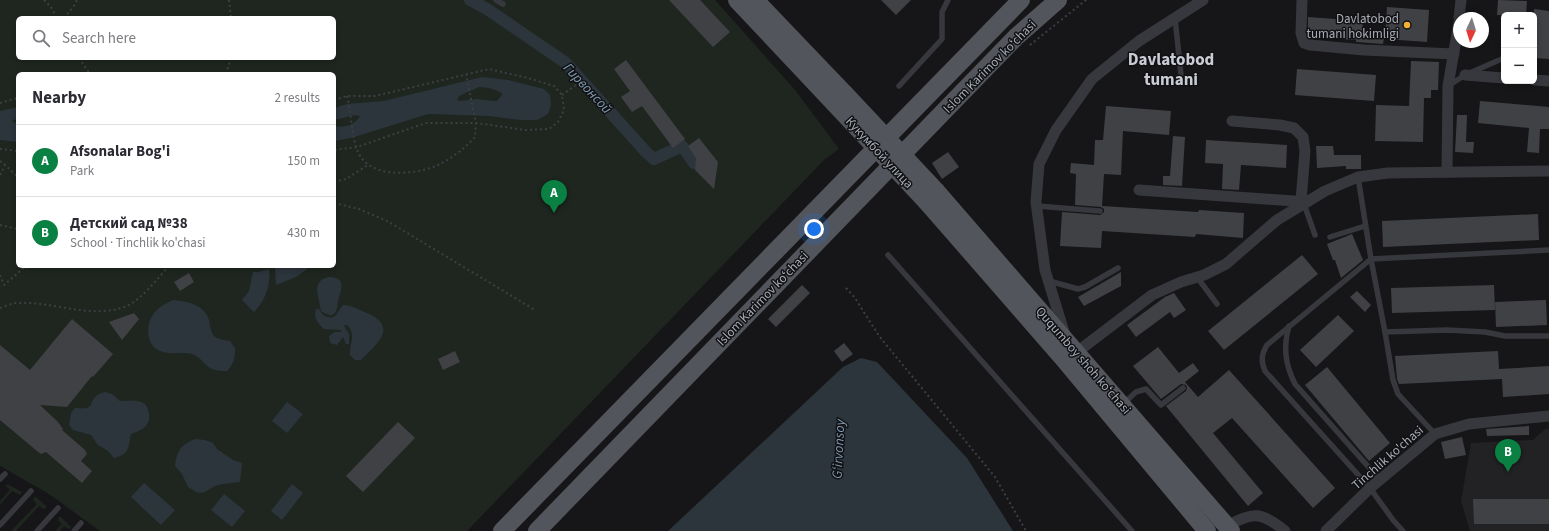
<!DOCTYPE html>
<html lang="en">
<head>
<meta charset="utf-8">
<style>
	body { margin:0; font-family:"Source Sans 3",sans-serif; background:#f2f2f3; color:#2b2b33 }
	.controls { position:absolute; right:12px; top:12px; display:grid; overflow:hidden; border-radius:6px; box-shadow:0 2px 6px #0003 }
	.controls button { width:36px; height:36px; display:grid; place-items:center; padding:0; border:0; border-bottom:1px solid #e1e1e2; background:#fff; color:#2b2b33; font:20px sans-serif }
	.compass { position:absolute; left:1453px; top:12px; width:36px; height:36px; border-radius:50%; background:#fff; box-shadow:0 2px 6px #0003; rotate:184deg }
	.you { position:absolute; left:814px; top:229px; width:14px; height:14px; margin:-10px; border:3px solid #fff; border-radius:50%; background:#1a73e8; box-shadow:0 0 0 6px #1a73e833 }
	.badge { display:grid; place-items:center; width:26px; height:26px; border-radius:50%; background:#0b8043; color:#fff; font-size:13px; font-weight:700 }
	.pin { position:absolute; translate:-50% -33px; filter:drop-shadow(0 1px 2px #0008) }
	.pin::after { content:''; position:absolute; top:21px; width:14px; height:12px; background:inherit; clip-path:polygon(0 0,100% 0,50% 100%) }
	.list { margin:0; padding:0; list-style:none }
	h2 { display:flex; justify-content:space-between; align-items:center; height:52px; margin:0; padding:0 16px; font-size:17px }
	h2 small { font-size:13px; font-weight:400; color:#7c7c81 }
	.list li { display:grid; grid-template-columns:26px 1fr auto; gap:12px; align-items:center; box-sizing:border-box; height:72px; padding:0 16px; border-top:1px solid #e1e1e2 }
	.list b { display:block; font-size:15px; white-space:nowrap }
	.list p { margin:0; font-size:13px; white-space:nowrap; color:#7c7c81 }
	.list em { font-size:13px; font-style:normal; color:#7c7c81 }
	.icon { flex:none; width:22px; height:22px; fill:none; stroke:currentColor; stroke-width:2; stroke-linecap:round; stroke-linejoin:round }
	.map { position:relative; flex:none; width:1549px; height:531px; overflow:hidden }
	.search { position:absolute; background:#fff; box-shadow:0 2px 6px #0003; left:16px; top:16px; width:320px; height:44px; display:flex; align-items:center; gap:10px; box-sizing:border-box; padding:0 14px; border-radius:6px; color:#7c7c81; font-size:15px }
	.panel { position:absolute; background:#fff; box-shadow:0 2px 6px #0003; left:16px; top:72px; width:320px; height:196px; border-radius:6px }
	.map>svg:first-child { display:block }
	.built { fill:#222225 }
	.green { fill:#1e261f; fill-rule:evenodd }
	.water { fill:#2c353c; fill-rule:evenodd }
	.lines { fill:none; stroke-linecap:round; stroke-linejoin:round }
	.canal { stroke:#2c353c; stroke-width:12 }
	.building { fill:#404145 }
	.path { stroke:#3d3f44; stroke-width:2; stroke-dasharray:2 3; stroke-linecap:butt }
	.lane { stroke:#37383d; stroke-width:5.5 }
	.street { stroke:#37383d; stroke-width:11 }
	.primary { stroke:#53555c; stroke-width:18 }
	.primary-bridge { stroke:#53555c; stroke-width:18 }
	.poi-dot { fill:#f2b134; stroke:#111113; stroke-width:1.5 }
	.labels { text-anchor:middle; stroke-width:3; stroke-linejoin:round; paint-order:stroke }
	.poi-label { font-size:13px; fill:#a8adb8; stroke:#111113; text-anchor:end }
	.street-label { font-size:13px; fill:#a8adb8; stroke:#111113 }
	.water-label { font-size:14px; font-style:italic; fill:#7f9bb3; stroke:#111113 }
	.district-label { font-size:17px; font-weight:bold; fill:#c9ccd4; stroke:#111113 }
</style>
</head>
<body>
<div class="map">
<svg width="1549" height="531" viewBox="0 0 1549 531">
	<rect width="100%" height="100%" fill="#161618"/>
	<polygon class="built" points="1545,429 1549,429 1549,531 1470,531 1461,501 1471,443 1533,440"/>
	<g class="green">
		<path d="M0,0H715L796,91L839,149L824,160L467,531H100L49,494L0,466ZM18,18H334V58H18ZM18,74H334V266H18Z"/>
		<polygon points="7,484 22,492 20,495 12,491 0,505 0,501 10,490 6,486"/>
		<polygon points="34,497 36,497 46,506 46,508 44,509 39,506 16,531 11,531 37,504 33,500"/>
		<polygon points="59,517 61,517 70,526 71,528 69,529 64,526 60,531 55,531 62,524 58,520"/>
	</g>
	<g class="water">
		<path d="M482,77L508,80L544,89L550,95L551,105L548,114L537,120H521L489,116L428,114L351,138L334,141V126C345,128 354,126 360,116C351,113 344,120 334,119V108L347,104L384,101ZM479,87C487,87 495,89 502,93V95L497,101H494L476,99L460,101L457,100L459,96Z"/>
		<polygon points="18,107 18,118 12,121 18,124 18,142 0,140 0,111"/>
		<polygon points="275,266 311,266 296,277 276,285"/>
		<path d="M269,269C271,285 265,301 254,312L242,300L249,291L253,272H259Z"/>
		<path d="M330,277C348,278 340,291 338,301C337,313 334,320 321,311C319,296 310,280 330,277Z"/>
		<path d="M173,300C187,301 205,305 209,320C210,325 211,332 213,335C217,340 225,340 230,341L235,348C235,358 234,364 227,371C222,371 216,371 212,369C204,365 201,357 192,354C181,351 169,356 158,350C145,343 146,322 155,312C160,306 167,303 173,300Z"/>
		<path d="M343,305C352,305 359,310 367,313C399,327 377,344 361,360H355L350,355C349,344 357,335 347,325H345L344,326L349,334V344H346L343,337L337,345L330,343L329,336L335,332H341V330L324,329C318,324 313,317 316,309H319L323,315C336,322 336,313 343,305Z"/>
		<polygon points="861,358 877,362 967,458 1013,531 668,531 843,367"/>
		<path d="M105,392L112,394L120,401C128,401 138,399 145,404C147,406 148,410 149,413C151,426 142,430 131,434C128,448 130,454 114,458L108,451L98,445L91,435L73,430L69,425L71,413L75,408C78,408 84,409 87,408C94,406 89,396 105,392Z"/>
		<polygon points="287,402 303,414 287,433 272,421"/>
		<path d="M195,439L205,440L213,443L217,449L233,460L242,463L240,482L223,484L215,486L203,493L196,492L188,487L182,474L175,466C177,450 181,445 195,439Z"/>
		<polygon points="144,483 175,510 161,525 131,497"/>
		<polygon points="292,484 303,493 282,520 271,511"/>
		<polygon points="224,494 245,511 232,527 211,510"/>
	</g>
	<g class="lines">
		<polyline class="canal" points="470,0 487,9 566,63 646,152 654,159 682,146 694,163"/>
	</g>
	<g class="building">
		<polygon points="669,0 700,0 730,32 713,47"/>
		<polygon points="881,0 911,0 896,15"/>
		<polygon points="1498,0 1527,1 1526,15 1497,15"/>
		<polygon points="1387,7 1429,10 1427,42 1385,39"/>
		<polygon points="1534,9 1549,11 1549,59 1534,58"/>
		<polygon points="1308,17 1363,21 1362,36 1384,38 1383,44 1356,42 1356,40 1309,37 1308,32"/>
		<polygon points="626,60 685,139 673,148 642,106 632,112 621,97 630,91 614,69"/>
		<polygon points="1411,61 1439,62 1438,90 1431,90 1431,98 1424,98 1423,142 1375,141 1376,105 1409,106"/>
		<polygon points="1297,69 1376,75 1374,101 1295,95"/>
		<polygon points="1480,101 1549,107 1549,129 1540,129 1539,153 1527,152 1529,128 1478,123"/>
		<polygon points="1106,106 1171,111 1169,135 1123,131 1121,175 1104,174 1102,206 1198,212 1199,210 1244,213 1243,238 1196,234 1195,237 1102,231 1101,248 1060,246 1062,212 1100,215 1104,212 1104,209 1101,207 1075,205 1076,174 1070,173 1071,163 1094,165 1095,140 1103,140"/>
		<polygon points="1457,115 1467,115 1466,142 1474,142 1473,153 1455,152"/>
		<polygon points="1173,136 1185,137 1182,186 1163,185 1163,176 1170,176"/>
		<polygon points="699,138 718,162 714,189 695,170 696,158 688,146"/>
		<polygon points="1206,140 1287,145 1286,168 1241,165 1239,190 1222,189 1223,164 1205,163"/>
		<polygon points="1316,146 1333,146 1334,155 1361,155 1361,169 1346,169 1346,166 1317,168"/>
		<polygon points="948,152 959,167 942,179 932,163"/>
		<polygon points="1538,214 1539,240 1383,247 1382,221"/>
		<polygon points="1352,234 1363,260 1341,278 1335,260 1333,260 1327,244"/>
		<polygon points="1302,255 1318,274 1224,350 1208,331"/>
		<polygon points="1121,272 1121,286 1084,306 1078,297"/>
		<polygon points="189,273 194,282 180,291 174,282"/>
		<polygon points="802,285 810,293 776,327 768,319"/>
		<polygon points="1494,285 1495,310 1392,313 1391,288"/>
		<polygon points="1357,291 1371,305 1365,312 1350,297"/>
		<polygon points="1174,293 1186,310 1174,318 1170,312 1136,337 1127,325 1165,297"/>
		<polygon points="1546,300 1547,325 1496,327 1495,302"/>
		<polygon points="134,313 139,319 122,340 109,322"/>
		<polygon points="1338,315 1354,331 1316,367 1300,350"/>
		<polygon points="72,319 113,354 93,377 92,376 67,407 40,405 58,422 63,429 62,430 85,450 87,454 81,461 92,471 82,483 46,452 41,454 37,451 0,420 0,345 30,370"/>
		<polygon points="844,343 853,354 842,362 834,351"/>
		<polygon points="1158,347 1179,373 1193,363 1199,371 1185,382 1198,397 1229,370 1335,488 1313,508 1232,418 1213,433 1263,493 1248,506 1166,406 1186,391 1187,388 1186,385 1181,384 1161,399 1133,366"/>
		<polygon points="455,351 460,362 443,370 438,359"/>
		<polygon points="1498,351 1499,369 1549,366 1549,394 1503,397 1502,379 1399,384 1397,379 1395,356"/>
		<polygon points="1327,367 1390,443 1369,461 1305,385"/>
		<polygon points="398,422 415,438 363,492 346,476"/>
		<polygon points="1529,426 1529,435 1487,436 1486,429"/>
		<polygon points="1462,437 1466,455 1445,459 1441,442"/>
		<polygon points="1473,499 1549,499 1549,524 1474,524"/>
	</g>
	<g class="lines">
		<g class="path">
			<polyline points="44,0 51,7 57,18"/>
			<polyline points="229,0 231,18"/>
			<polyline points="64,18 74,6 77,0"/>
			<polyline points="1030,45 1086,0"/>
			<polyline points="79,58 90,74"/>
			<polyline points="226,74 231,58"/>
			<polyline points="562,95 580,82"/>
			<path d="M347,96C351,111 352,139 358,152C370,179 413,175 436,166C451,159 464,149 475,137L476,123L466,75"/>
			<polyline points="334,100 347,96 375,96 489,69 528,78 554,86 562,95 564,110 558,122 549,129 526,130 476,123 426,123 357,147 334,150"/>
			<polyline points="0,103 18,98"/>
			<polyline points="0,149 18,151"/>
			<polyline points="0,161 5,165 18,177"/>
			<polyline points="0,175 5,165"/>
			<polyline points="334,182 346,179 368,165"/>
			<polyline points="334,203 359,209 389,222 535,310"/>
			<polyline points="0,225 18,229"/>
			<polyline points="26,268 32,266"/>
			<polyline points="0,275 4,285 26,266"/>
			<polyline points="846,288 855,298 879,336 995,477 1026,531"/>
			<path d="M0,308C6,306 12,303 18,303C54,301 91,320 127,306C142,299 158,278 169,266"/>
		</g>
		<g class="lane">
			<polyline points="496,0 503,4"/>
			<polyline points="1175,18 1181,75"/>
			<polyline points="899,86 942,39 942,12 948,0"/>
			<polyline points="1448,86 1465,75 1504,58"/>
			<path d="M1358,177L1371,259L1267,345C1261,355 1261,361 1265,371L1370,488L1393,520L1403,531"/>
			<polyline points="1304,204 1315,235"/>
			<polyline points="1037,206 1100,211"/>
			<polyline points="1330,237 1365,226"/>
			<polyline points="888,255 1132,531"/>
			<polyline points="1197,277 1217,304"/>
			<polyline points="1049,281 1078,289 1085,287 1118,268"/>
			<path d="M1289,326C1283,347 1285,364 1295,384L1380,480"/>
			<polyline points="1385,332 1447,330 1485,332 1505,336 1549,336"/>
			<polyline points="1124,403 1136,392 1146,389 1161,405 1183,388"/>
			<polyline points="1435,434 1398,394 1393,380 1385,332 1371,259 1549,250"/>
			<polyline points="0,479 5,474"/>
			<polyline points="0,525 31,491"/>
			<polyline points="37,531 58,508"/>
			<polyline points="74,531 81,523"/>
		</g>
		<g class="street">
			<polyline points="1302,0 1301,33 1304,43 1310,45 1364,50 1454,54"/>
			<polyline points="1459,18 1461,0"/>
			<polyline points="1465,75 1504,78"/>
			<polyline points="1534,80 1549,81"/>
			<polyline points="1232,121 1280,125 1294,128 1303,137 1305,151 1301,201"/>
			<polyline points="1447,172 1448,86 1459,22"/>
			<polyline points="1139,190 1307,202"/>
			<polyline points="1065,335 1045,270 1036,202 1039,164 1056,130 1092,79 1139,41 1203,0"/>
			<polyline points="1077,352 1152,295 1181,282 1204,275 1226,264 1277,220 1325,191 1358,177 1388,173 1549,171"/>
			<path d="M1227,526C1253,511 1262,512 1285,531"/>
			<polyline points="1326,531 1370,488 1435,434 1469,424 1549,416"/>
		</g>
		<g class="primary">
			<polyline points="737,0 834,103"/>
			<polyline points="755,0 844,93"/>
			<polyline points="936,191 1231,531"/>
			<polyline points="926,201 1062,357 1207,531"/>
			<polyline points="502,531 1021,0"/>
			<polyline points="537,531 1016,37 1058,0"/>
		</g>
		<g class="primary-bridge">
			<polyline points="844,93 936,191"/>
			<polyline points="834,103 926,201"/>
		</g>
	</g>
	<circle class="poi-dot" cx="1407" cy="25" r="4"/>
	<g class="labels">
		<g class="poi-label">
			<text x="1399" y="23">Davlatobod<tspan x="1399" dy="15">tumani hokimligi</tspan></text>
		</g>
		<g class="street-label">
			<text transform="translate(989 66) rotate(-45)" y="5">Islom Karimov koʻchasi</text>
			<text transform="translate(880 152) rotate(47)" y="5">Кукумбой улица</text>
			<text transform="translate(762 298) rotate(-46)" y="5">Islom Karimov koʻchasi</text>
			<text transform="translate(1084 360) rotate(49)" y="5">Ququmboy shoh koʻchasi</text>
			<text transform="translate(1387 457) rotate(-41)" y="5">Tinchlik ko'chasi</text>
		</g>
		<g class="water-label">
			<text transform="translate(588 88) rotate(47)" y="5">Гирвонсой</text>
			<text transform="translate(838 449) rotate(-87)" y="5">G‘irvonsoy</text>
		</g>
		<g class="district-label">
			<text x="1171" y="65">Davlatobod<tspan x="1171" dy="20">tumani</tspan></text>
		</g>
	</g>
</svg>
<div class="controls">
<button>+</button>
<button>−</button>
</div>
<svg class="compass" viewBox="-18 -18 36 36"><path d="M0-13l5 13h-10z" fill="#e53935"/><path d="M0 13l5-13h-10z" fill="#7c7c81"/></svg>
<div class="you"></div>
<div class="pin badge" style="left:554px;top:213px">A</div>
<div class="pin badge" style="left:1508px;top:472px">B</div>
<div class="search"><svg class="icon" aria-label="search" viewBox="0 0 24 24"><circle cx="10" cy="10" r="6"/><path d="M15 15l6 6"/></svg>Search here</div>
<section class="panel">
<h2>Nearby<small>2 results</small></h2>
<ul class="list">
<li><span class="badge">A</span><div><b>Afsonalar Bog'i</b><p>Park</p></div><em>150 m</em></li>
<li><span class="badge">B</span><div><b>Детский сад №38</b><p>School · Tinchlik ko'chasi</p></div><em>430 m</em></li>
</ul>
</section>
</div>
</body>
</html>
